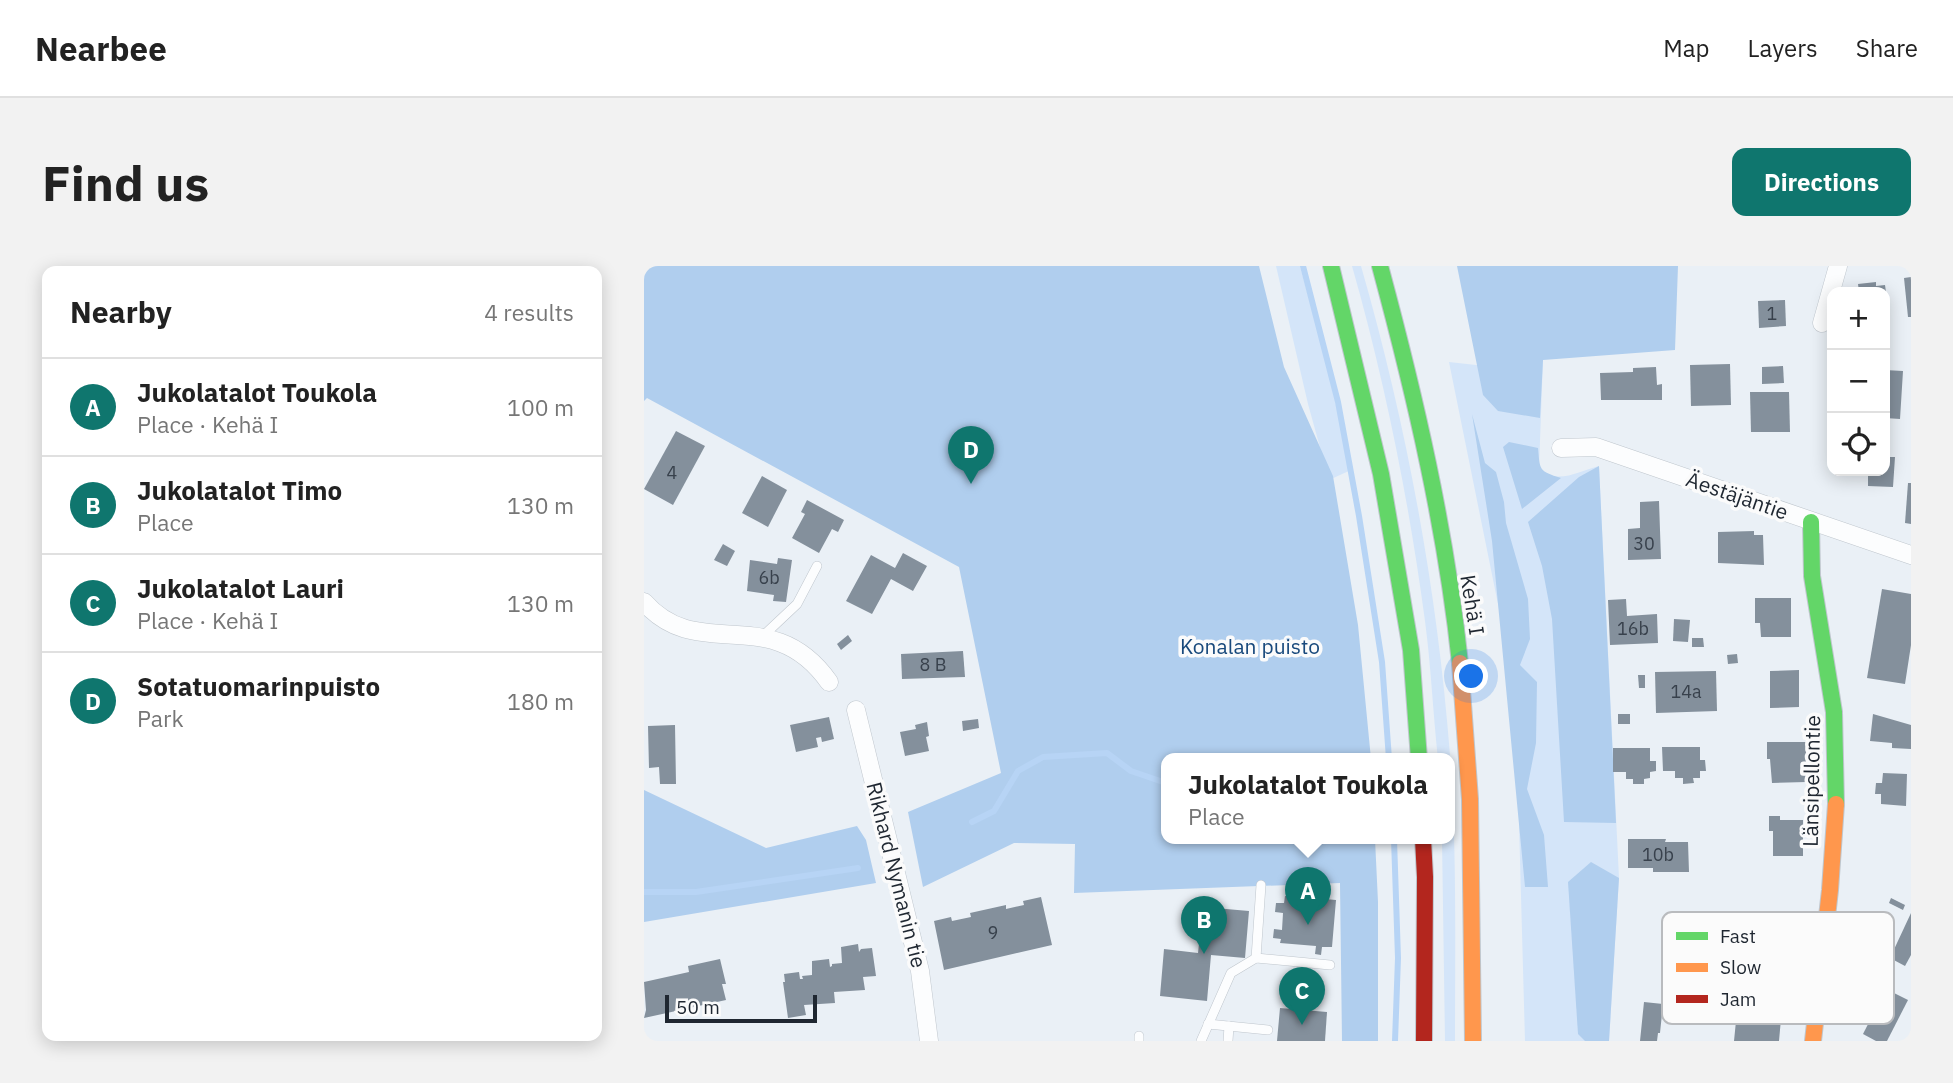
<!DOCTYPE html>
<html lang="en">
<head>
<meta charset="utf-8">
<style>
	body { margin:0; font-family:"IBM Plex Sans",sans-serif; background:#f2f2f2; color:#222 }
	.controls { position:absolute; right:21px; top:21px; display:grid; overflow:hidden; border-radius:14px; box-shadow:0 4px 18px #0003 }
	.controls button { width:63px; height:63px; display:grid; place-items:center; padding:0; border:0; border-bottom:2px solid #e0e0e0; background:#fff; color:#222; font:35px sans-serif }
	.scale { position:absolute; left:21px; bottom:18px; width:152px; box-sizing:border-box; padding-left:7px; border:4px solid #1f2731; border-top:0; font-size:19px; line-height:24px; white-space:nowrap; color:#1f2731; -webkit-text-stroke:5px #fbfbfb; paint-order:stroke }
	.you { position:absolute; left:828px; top:411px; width:24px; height:24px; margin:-18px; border:5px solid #fff; border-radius:50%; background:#1a73e8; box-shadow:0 0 0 10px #1a73e833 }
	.badge { display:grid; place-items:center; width:46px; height:46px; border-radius:50%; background:#0f766e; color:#fff; font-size:23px; font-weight:700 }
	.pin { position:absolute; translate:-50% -58px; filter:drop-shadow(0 2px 4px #0008) }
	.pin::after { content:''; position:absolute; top:37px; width:24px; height:21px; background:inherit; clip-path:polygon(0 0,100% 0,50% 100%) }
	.popup { position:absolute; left:517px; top:487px; width:294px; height:91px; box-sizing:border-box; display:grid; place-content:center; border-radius:14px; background:#fff; filter:drop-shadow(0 2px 5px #0005); font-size:23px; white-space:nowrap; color:#767676 }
	.popup b { font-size:26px; color:#222 }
	.popup::after { content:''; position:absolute; left:50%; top:100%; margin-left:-14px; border:14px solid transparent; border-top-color:#fff }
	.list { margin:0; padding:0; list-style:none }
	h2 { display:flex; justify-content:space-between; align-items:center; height:91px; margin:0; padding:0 28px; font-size:30px }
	h2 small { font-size:23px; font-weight:400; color:#767676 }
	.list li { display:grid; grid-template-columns:46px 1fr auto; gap:21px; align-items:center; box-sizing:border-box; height:98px; padding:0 28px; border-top:2px solid #e0e0e0 }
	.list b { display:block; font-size:26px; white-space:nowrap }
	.list p { margin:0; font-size:23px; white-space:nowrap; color:#767676 }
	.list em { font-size:23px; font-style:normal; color:#767676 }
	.icon { flex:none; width:38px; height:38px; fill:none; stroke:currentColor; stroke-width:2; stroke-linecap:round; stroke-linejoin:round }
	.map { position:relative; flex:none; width:1267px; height:775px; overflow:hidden; border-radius:14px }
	header { display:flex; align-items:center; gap:42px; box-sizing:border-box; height:98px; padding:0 35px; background:#fff; border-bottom:2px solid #e0e0e0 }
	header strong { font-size:33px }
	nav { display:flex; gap:38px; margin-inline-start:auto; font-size:24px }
	.intro { display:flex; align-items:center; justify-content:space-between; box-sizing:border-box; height:168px; padding:0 42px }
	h1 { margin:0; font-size:49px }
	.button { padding:18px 32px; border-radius:14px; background:#0f766e; color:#fff; font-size:24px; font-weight:700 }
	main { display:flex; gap:42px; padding:0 42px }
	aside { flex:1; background:#fff; border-radius:14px; box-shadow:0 4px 18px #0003 }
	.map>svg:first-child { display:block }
	.green { fill:#d4e5f9 }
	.forest { fill:#b0ceee }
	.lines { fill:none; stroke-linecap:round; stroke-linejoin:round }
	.stream { stroke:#b7d4f5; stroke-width:6 }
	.building { fill:#84909c }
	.lane-casing { stroke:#bfc6cd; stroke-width:10 }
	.street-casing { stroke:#bfc6cd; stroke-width:19 }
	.fast-casing { stroke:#bfc6cd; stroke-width:18 }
	.slow-casing { stroke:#bfc6cd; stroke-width:18 }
	.jam-casing { stroke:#bfc6cd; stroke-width:18 }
	.lane { stroke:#fcfdfe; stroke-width:9 }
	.street { stroke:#fcfdfe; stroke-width:18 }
	.fast { stroke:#63d668; stroke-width:16 }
	.slow { stroke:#ff974d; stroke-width:16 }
	.jam { stroke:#b3261e; stroke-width:16 }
	.labels { text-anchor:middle; stroke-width:7; stroke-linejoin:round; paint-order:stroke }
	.number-label { font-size:18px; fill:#38414c }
	.street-label { font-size:21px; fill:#1f2731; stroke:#fbfbfb }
	.park-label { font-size:21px; fill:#18497c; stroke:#fbfbfb }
	.key { fill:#fbfbfb; stroke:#b9bbbe; stroke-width:2 }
	.key-label { font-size:19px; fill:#1f2731 }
</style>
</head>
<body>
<header>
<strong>Nearbee</strong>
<nav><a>Map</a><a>Layers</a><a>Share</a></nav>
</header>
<div class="intro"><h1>Find us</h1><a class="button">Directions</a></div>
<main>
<aside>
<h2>Nearby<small>4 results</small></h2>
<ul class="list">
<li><span class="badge">A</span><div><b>Jukolatalot Toukola</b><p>Place · Kehä I</p></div><em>100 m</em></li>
<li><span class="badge">B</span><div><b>Jukolatalot Timo</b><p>Place</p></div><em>130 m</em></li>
<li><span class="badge">C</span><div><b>Jukolatalot Lauri</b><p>Place · Kehä I</p></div><em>130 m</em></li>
<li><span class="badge">D</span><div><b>Sotatuomarinpuisto</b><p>Park</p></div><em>180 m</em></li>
</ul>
</aside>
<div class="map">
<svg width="1267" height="775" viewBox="0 0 1267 775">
	<rect width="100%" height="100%" fill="#eaf0f6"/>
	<g class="green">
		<polygon points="632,0 656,0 684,104 707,204 685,214 664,138"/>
		<path d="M708,0H717C763,160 793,323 806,489C813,584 811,680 811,775H801L798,573H806V493H794C789,447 787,400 781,355C765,235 741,116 708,0Z"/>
		<path d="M899,94L895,202C912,220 935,205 955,200L975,612L965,775H881L874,521L857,353L805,96L832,99Z"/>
	</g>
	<g class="forest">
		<polygon points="0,0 615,0 640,101 689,210 714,359 727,493 522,493 522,573 731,573 734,636 734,775 698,775 696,617 430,627 431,578 370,577 279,621 264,546 357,507 315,301 3,132 0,135"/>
		<polygon points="813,0 1034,0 1031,84 899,94 896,152 854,145 839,129"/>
		<polygon points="828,148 841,197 852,206 860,236 862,257 884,333 886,373 876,399 893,416 892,477 883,523 900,569 904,621 881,621 848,275"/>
		<path d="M865,176L894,182C896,205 895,205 917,212L878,243L859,181Z"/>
		<polygon points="955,200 972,557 920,556 908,353 898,300 884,256 935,211"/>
		<polygon points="0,524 122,582 213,560 222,574 232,617 0,656"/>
		<polygon points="947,596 975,612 965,775 941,775 934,768 924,616"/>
	</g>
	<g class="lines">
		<g class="stream">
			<polyline points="659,0 694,136 715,250 738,396 745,493"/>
			<polyline points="328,556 350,545 374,505 399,491 463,487 487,505 522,517"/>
			<polyline points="750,573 754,692 751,775"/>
			<polyline points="0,626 52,626 214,602"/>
		</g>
	</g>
	<g class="building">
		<polygon points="1267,11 1267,51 1264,51 1260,12"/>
		<polygon points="1232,16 1232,20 1241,19 1242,26 1215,26 1214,18"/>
		<polygon points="1141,34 1142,60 1115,62 1114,35"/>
		<polygon points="1086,98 1087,139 1047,140 1046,99"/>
		<polygon points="1139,100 1140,117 1118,118 1118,101"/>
		<polygon points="1012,101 1013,119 1018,118 1018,134 957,134 956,107 989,106 989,102"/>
		<polygon points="1241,104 1259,105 1256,153 1241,152"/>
		<polygon points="1106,126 1145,126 1146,166 1107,166"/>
		<polygon points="32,165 61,180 29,239 0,223"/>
		<polygon points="1241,191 1251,191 1249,221 1224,220 1224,205 1241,205"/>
		<polygon points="118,210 143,224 124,261 98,247"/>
		<polygon points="1264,217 1267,217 1267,258 1261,257"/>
		<polygon points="163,234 200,254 194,266 188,263 175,287 148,272 161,248 157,246"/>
		<polygon points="1015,235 1017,293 984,294 984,263 996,262 996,236"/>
		<polygon points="1110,265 1110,269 1119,269 1120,299 1074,297 1074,266"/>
		<polygon points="79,278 91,285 83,300 70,294"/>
		<polygon points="259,287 283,300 269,325 247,313 228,348 202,335 227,289 251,302"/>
		<polygon points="134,292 148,294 142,336 129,335 130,329 103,325 106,294 133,298"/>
		<polygon points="1238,323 1267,328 1267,379 1261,418 1223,412"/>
		<polygon points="1111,332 1147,332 1147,371 1117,371 1116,357 1111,357"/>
		<polygon points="982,333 983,350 1013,348 1014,377 966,379 964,334"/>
		<polygon points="1030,353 1046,354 1044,376 1029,375"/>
		<polygon points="204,369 208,375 197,384 193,378"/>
		<polygon points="1048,372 1059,372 1060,381 1048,381"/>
		<polygon points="319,385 321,411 258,413 257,388"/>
		<polygon points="1093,388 1094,397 1084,398 1083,389"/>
		<polygon points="1155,404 1155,441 1126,442 1126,405"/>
		<polygon points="1072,405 1073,445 1012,447 1011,406"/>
		<polygon points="994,409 1001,409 1001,422 995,422"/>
		<rect x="974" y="448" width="12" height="10"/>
		<polygon points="1229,448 1267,459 1267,483 1248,482 1248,477 1226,475"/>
		<polygon points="185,451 190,473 178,476 177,471 172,472 174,481 152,486 146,459"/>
		<polygon points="334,453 335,462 319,465 318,455"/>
		<polygon points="283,456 285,470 282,471 285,485 261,490 256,466 272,463 271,459"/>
		<polygon points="31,459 32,518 16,518 15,501 5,502 4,460"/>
		<polygon points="1123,476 1162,476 1162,516 1128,517 1126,493 1123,493"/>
		<polygon points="1018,481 1056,481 1056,494 1061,494 1062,505 1056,505 1056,512 1049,512 1050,517 1039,518 1039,512 1031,512 1031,505 1019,505"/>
		<polygon points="969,482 1006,482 1006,495 1012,495 1012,505 1006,506 1006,512 1000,513 1000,518 989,518 989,513 982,513 982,506 969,506"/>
		<polygon points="1239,507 1263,508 1262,540 1237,538 1237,528 1231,528 1232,517 1238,517"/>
		<polygon points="1125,550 1136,550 1136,554 1159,554 1159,590 1129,590 1129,565 1125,565"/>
		<polygon points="984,573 1022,573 1021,576 1044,576 1045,606 1009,606 1009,602 984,602"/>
		<polygon points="673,623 681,623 681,633 692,634 688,681 678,681 677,689 671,688 672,680 636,677 637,673 629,672 630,663 638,664 639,647 631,646 632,637 640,637 641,630 672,632"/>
		<polygon points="397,631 408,679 300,704 290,655 307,651 308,655 327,651 326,647 362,639 362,643 380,639 379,635"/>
		<polygon points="1247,632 1261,639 1259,644 1245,637"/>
		<polygon points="559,641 605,645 601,692 567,689 563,735 516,730 520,683 554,687"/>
		<polygon points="1267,647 1267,689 1261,700 1246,692"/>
		<polygon points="1058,651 1103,655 1101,677 1130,681 1129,688 1138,688 1137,696 1128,695 1125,724 1081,720 1084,698 1054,695"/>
		<polygon points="1157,669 1166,670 1166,680 1156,679"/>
		<polygon points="214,678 215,686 217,683 228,682 232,710 219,711 221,724 190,726 191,737 160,739 162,749 144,752 139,716 141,716 140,708 155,706 156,713 159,713 158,710 168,709 168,695 185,693 186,701 188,700 188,698 198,697 197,681"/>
		<polygon points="76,693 82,718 78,718 82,734 0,752 2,744 0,716 45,706 44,700"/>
		<polygon points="1242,723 1264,734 1243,775 1232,775 1219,768"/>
		<polygon points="1210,732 1223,739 1221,744 1208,737"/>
		<polygon points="1000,736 1019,738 1016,767 1014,767 1013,775 996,775"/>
		<polygon points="1116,740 1138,742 1135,775 1090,775 1093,745 1115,747"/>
		<polygon points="636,742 683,746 681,775 633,775"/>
	</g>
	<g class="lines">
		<defs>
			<g id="lane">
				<polyline points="119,370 153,338 173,300"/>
				<polyline points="612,692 617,619"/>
				<polyline points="564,758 624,764"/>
				<polyline points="495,775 495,770"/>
				<polyline points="557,775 587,707 612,692 686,699"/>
				<polyline points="584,775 585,760"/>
			</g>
			<g id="street">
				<polyline points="1178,57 1194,0"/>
				<polyline points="917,182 952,181 1267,289"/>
				<path d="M0,336C55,399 127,334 185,416"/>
				<polyline points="212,444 276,705 285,775"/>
			</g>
			<g id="fast">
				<polyline points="687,0 737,208 767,384 775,493"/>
				<path d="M736,0C771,130 802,263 816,397"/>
				<polyline points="1167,256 1168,310 1190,446 1192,538"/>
			</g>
			<g id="slow">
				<polyline points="816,397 826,533 829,775"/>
				<polyline points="1169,775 1186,624 1192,538"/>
			</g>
			<polyline id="jam" points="779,573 781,611 780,775"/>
		</defs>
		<use href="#lane" class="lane-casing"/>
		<use href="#street" class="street-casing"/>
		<use href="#fast" class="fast-casing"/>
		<use href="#slow" class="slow-casing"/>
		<use href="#jam" class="jam-casing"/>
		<use href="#lane" class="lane"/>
		<use href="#street" class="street"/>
		<use href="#fast" class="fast"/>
		<use href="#slow" class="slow"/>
		<use href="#jam" class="jam"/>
	</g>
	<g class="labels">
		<g class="number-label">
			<text x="1128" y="54">1</text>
			<text x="28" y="213">4</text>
			<text x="1000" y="284">30</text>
			<text x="125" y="318">6b</text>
			<text x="989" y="369">16b</text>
			<text x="289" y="405">8 B</text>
			<text x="1042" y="432">14a</text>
			<text x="1014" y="595">10b</text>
			<text x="349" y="673">9</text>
		</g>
		<g class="street-label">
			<text transform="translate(1093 230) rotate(19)" y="7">Äestäjäntie</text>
			<text transform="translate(828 339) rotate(81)" y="7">Kehä I</text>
			<text transform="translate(1168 515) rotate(-89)" y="7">Länsipellontie</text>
			<text transform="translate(252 609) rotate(76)" y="7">Rikhard Nymanin tie</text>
		</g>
		<g class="park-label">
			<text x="606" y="388">Konalan puisto</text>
		</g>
	</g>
	<rect x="1018" y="646" width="232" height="112" rx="10" class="key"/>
	<rect x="1032" y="666" width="32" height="8" fill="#63d668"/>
	<rect x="1032" y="697" width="32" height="9" fill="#ff974d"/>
	<rect x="1032" y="729" width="32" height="8" fill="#b3261e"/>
	<g class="key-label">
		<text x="1076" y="677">Fast</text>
		<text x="1076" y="708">Slow</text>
		<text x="1076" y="740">Jam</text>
	</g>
</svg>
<div class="controls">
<button>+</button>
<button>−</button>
<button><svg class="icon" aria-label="locate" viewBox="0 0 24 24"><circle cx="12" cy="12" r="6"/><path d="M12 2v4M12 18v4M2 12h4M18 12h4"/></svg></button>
</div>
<div class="scale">50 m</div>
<div class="you"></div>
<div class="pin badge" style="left:664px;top:659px">A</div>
<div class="popup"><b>Jukolatalot Toukola</b>Place</div>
<div class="pin badge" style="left:560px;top:688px">B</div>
<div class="pin badge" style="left:658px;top:759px">C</div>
<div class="pin badge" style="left:327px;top:218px">D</div>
</div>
</main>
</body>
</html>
